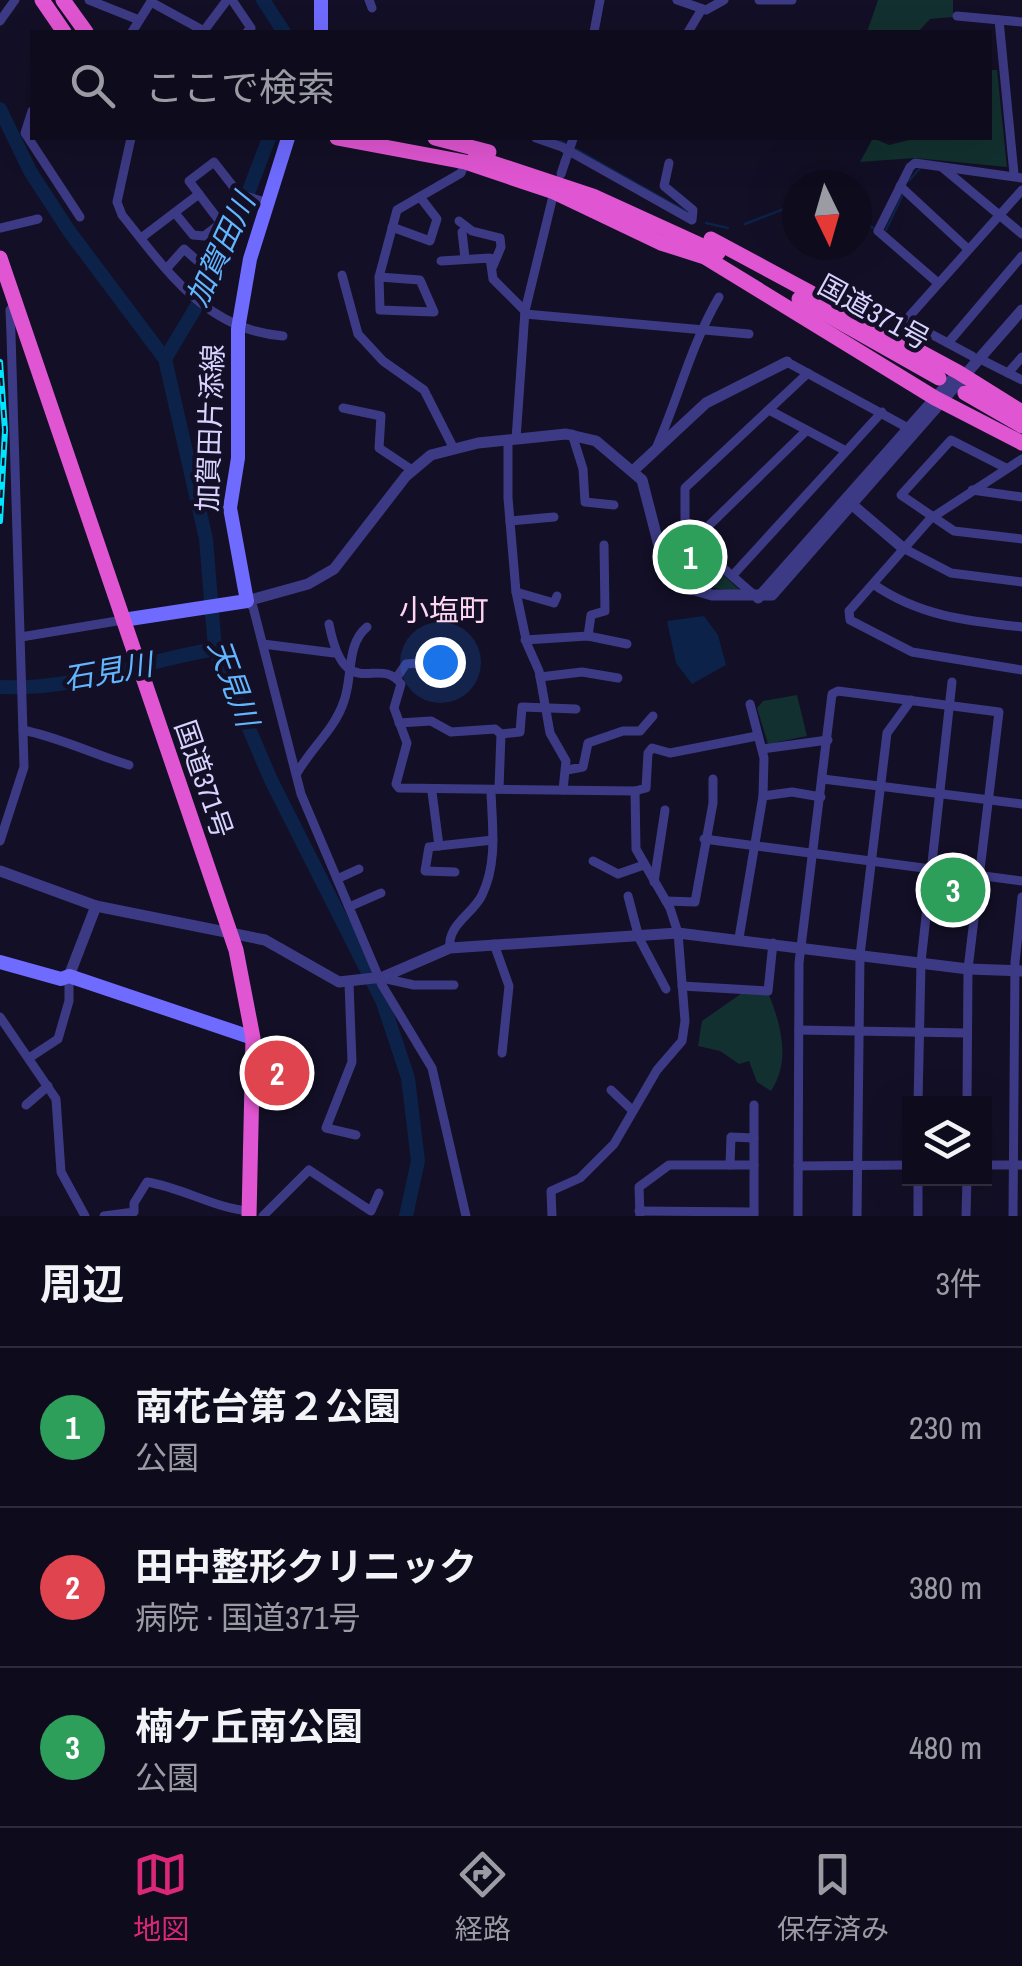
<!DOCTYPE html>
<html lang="ja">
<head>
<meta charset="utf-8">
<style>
	body { margin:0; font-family:"Archivo Narrow","Noto Sans JP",sans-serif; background:#1c1929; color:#f1f3f6 }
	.controls { position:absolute; right:30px; bottom:30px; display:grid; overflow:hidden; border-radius:0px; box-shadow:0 10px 40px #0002 }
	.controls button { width:90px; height:90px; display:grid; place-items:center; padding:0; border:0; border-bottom:2px solid #2e2b3b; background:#0e0b1c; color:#f1f3f6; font:50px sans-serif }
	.compass { position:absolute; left:782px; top:170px; width:90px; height:90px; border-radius:50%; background:#0e0b1c; box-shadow:0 10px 40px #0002; rotate:175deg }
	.you { position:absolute; left:440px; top:662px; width:35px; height:35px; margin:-25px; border:8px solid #fff; border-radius:50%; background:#1a73e8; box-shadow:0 0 0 15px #1a73e833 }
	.badge { display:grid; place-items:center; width:65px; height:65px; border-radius:50%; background:#db2777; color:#fff; font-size:32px; font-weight:700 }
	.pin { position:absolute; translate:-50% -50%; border:5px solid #fff; box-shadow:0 2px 10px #0006 }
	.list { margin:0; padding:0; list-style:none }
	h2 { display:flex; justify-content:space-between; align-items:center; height:130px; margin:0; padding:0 40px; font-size:42px }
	h2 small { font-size:32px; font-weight:400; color:#9b9ba3 }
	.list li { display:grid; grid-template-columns:65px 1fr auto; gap:30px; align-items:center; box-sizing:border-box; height:160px; padding:0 40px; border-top:2px solid #2e2b3b }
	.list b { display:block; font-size:38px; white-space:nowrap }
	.list p { margin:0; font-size:32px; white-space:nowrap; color:#9b9ba3 }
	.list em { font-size:32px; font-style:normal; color:#9b9ba3 }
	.icon { flex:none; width:55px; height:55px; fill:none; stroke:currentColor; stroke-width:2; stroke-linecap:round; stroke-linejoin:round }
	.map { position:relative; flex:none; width:1022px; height:1216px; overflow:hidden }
	.search { position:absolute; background:#0e0b1c; box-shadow:0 10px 40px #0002; left:30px; right:30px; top:30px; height:110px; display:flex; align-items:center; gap:25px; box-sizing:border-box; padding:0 35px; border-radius:0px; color:#9b9ba3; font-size:38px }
	.sheet { height:610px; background:#0e0b1c }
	nav { display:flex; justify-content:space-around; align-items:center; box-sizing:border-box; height:140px; border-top:2px solid #2e2b3b; background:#0e0b1c; font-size:28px; color:#9b9ba3 }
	nav a { display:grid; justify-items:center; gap:5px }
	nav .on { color:#db2777 }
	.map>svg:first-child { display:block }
	.green { fill:#12302f }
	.water { fill:#0c2248 }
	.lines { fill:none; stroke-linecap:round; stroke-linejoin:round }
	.stream { stroke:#0c2248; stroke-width:2.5 }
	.river { stroke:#0c2248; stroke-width:14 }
	.minor { stroke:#3d3a85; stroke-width:9 }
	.tertiary { stroke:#3d3a85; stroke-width:11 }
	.secondary { stroke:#6f6bff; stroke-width:14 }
	.trunk { stroke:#e055d1; stroke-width:15 }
	.rail-casing { stroke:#00e5ff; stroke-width:6 }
	.rail { stroke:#130f26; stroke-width:2.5; stroke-dasharray:8; stroke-linecap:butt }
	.minor-bridge { stroke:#3d3a85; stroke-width:9 }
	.labels { text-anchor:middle; stroke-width:9; stroke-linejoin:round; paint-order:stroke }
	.street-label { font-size:28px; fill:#d9d4ff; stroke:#130f26 }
	.water-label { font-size:30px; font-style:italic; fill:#62b6ff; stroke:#130f26 }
	.neighbourhood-label { font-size:30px; fill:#ffd6f0; stroke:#130f26 }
</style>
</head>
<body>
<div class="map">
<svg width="1022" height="1216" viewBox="0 0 1022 1216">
	<rect width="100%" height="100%" fill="#130f26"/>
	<g class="green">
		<polygon points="878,0 953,0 953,17 930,19 918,32 867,32"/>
		<polygon points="990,70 997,70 1007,167 915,158 860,162 873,138 889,145 917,138 990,138"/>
		<path d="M673,533L682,537L743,593C701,585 669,587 673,533Z"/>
		<polygon points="797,695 807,736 768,744 757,708 763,701"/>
		<polygon points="937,873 974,878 970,906 933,901"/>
		<path d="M742,993L769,995C781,1025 791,1061 771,1091L757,1082L749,1061L739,1064L720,1051L698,1046L702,1021Z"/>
	</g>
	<polygon class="water" points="704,616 718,635 726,665 692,684 676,663 667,621"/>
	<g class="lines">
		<g class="stream">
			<polyline points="378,32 397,32"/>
			<polyline points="553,138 569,145"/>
			<polyline points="576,149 687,212"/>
			<polyline points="909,181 920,168"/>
			<polyline points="857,221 874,228"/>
			<polyline points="706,223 728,228"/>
			<polyline points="745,224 797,204"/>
			<polyline points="886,230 902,196"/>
		</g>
		<g class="river">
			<polyline points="263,0 284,32"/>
			<polyline points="0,109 30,171 69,231 165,359 206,539 215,649 271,780 382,1000 408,1078 418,1161 406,1216"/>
			<polyline points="165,359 220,267 269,138"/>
			<path d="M0,687C77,691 141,661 215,649"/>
		</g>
		<g class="minor">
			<polyline points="89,0 139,20"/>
			<polyline points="232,0 251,28 247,32"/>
			<polyline points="369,0 372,8"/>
			<polyline points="677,0 706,10 724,0"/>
			<polyline points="759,0 792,0"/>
			<polyline points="151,2 204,31"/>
			<polyline points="957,16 1022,22"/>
			<polyline points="999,20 1014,174"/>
			<polyline points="0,21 15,0"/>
			<polyline points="132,32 152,0"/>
			<polyline points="203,32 227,0"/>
			<polyline points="594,32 600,0"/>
			<polyline points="688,32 702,9"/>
			<polyline points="32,111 25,133 80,217"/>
			<path d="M131,138L117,202L122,215C167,271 206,330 283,336"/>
			<polyline points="536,138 562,147 692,220 693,210 664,186 669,163"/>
			<polyline points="943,168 1022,234"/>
			<polyline points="561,174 565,162"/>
			<polyline points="900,186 968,249"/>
			<polyline points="175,213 193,235 204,236 221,223 189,181 214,162 239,194 268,203"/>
			<polyline points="459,221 472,231 500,238 501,247 493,266"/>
			<polyline points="392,227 430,241 437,219 420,197"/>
			<polyline points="0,228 38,219"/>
			<polyline points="462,232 465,258"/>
			<polyline points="141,238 199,194"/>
			<polyline points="441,261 490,258 493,279 525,311"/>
			<polyline points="167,268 184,249 209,271"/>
			<polyline points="342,275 358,334 383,361 424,390 453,447"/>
			<polyline points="379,277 420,280 434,312 380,310 379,277 397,210 461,173 465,162"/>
			<polyline points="938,283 878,231 910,167 915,163 1022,178"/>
			<polyline points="858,295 972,356"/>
			<polyline points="525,314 749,334"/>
			<polyline points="906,320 1022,190"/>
			<polyline points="948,343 1022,256"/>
			<polyline points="980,359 1022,380"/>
			<polyline points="787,362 908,428"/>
			<polyline points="1008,373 1022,357"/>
			<polyline points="343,408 381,416 379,448 412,470"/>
			<polyline points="769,410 846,451"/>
			<polyline points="572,434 583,469 585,502 614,505"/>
			<polyline points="516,439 525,311 554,192"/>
			<polyline points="508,440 508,498 516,592 527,644 539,671 550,733 566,761 563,790"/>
			<path d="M657,446C679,396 691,345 719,297"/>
			<polyline points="1022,459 930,519 849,611 850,620 912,652 1022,670"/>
			<polyline points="1006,468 951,440 901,495 954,531 1022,539"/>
			<polyline points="972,490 1022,497"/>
			<polyline points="510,521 554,517"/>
			<polyline points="693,541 806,431"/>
			<polyline points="903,548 951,573 1022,582"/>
			<polyline points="733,575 882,412"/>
			<path d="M873,584C919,616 967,621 1022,627"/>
			<polyline points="516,592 554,603 557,596"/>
			<polyline points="754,595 685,535 685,488 808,373"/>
			<polyline points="247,601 253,607 301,794 382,985 432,1068 466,1216"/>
			<path d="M329,624C345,707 379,653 401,684L394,708L407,743L396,784L399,788L635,791L646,788L648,753L652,748L670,753L757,736"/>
			<polyline points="588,636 591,615 605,611 604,545"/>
			<polyline points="21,637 123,620"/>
			<polyline points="525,640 588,636 627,644"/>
			<polyline points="263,644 334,653"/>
			<polyline points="397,677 406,664 430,662 442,653"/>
			<polyline points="540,677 582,672 618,678"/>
			<polyline points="399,723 431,721 451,732 495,729 501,734 520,732 522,707 576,709"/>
			<path d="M23,730C61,738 93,754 129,765"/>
			<polyline points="762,749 828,740"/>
			<polyline points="567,770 583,767 588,743 623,731 640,731 653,716"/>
			<path d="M297,773C312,747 335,729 344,701C353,676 346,644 367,627"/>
			<polyline points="823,779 1022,804"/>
			<polyline points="499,788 501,734"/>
			<polyline points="432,792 439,846"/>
			<polyline points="763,796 792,792 821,797"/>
			<polyline points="704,839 1022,881"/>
			<polyline points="0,841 24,767 11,334 10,310 15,305"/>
			<polyline points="593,861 618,874 644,865"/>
			<polyline points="455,872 425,871 429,847 493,840"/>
			<polyline points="337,879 359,869"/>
			<polyline points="654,882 665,810"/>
			<polyline points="628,896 639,938 666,989"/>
			<polyline points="666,901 695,902 713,803 713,779"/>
			<polyline points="349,907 381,893"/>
			<polyline points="739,938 763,796 764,758 750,704"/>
			<polyline points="494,944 509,986 502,1053"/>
			<path d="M450,948C447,925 473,914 482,895C498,862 492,825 491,791"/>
			<polyline points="382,978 414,985 454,985"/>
			<polyline points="349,983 352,1062 326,1128 356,1135"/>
			<polyline points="682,986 768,991 773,943"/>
			<polyline points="0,1017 56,1099 61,1172 85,1216"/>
			<polyline points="799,1030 966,1033"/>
			<polyline points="29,1058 58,1039 69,1001 69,976"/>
			<polyline points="611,1090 632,1110"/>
			<polyline points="918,1104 921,962 952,682"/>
			<polyline points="26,1105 48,1086"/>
			<polyline points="730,1165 731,1137 754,1138"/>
			<polyline points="754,1165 754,1105"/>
			<polyline points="984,1165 1022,1165"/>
			<polyline points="798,1166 910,1165"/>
			<polyline points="639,1211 754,1212"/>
			<path d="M104,1216L134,1212V1203L147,1182C184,1188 213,1208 250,1211"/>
			<polyline points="263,1216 309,1170 371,1211 379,1193"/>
			<polyline points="552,1216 551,1191 580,1178 614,1144 657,1070 682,1041 685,1021 678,933 670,908 636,849 635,791"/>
			<polyline points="640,1216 639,1187 669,1165 754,1165 754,1216"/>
			<polyline points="798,1216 799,963 832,694 838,691 999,712 968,969 967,1104"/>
			<polyline points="857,1216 860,955 887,733 911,700"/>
			<polyline points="918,1216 918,1178"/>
			<polyline points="966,1216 967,1178"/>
			<polyline points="1013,1216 1015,962 1022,897"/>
		</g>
		<g class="tertiary">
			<polyline points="634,470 706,403 787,362"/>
			<polyline points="849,502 903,548"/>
			<polyline points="758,598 954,377"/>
			<polyline points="247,601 308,584 334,569 406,476 431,455 478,443 566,434 596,441 642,480 664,565 681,586 712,595 772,595 1022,310"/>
			<polyline points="0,871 96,906 265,940 339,982 383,977 450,948 678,933 968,969 1022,971"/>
			<polyline points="69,976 96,906"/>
		</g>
		<g class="secondary">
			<polyline points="321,32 321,0"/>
			<polyline points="123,620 247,601 230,508 238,458 238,329 250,259 288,138"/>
			<polyline points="0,962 61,979 69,976 253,1038"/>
		</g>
		<g class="trunk">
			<polyline points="42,0 64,32"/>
			<polyline points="63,0 86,32"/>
			<polyline points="337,138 465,162 554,192 661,243 705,257 935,398 1022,443"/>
			<polyline points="435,138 489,152"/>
			<polyline points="475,157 593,196 718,253"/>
			<polyline points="711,239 958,372 1022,412"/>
			<polyline points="0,258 236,950 253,1038 249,1216"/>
			<polyline points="799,299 939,378"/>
			<polyline points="965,393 1022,426"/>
		</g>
		<defs>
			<polyline id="rail" points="0,362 5,430 0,521"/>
		</defs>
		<use href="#rail" class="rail-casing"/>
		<use href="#rail" class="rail"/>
		<polyline class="minor-bridge" points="565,162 573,139"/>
	</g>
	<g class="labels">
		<g class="street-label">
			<text transform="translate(874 312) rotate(29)" y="10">国道371号</text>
			<text transform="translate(210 428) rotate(-88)" y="10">加賀田片添線</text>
			<text transform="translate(204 779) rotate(71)" y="10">国道371号</text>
		</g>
		<g class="water-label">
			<text transform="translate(221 250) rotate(-65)" y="10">加賀田川</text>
			<text transform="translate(108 672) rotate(-10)" y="10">石見川</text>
			<text transform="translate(233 683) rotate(70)" y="10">天見川</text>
		</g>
		<g class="neighbourhood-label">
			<text x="444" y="621">小塩町</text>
		</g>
	</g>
</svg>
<div class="controls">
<button><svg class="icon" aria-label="layers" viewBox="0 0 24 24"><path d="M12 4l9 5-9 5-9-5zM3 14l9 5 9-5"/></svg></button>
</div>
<svg class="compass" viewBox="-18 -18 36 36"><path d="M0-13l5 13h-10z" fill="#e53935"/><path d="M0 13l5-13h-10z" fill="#9b9ba3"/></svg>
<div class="you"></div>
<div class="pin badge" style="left:690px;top:557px;background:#2e9e5b">1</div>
<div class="pin badge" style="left:277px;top:1073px;background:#e0444e">2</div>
<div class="pin badge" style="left:953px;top:890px;background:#2e9e5b">3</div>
<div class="search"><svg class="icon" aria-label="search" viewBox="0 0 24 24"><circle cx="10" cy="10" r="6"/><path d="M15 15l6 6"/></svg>ここで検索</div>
</div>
<section class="sheet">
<h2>周辺<small>3件</small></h2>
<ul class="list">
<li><span class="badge" style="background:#2e9e5b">1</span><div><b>南花台第２公園</b><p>公園</p></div><em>230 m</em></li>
<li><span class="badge" style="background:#e0444e">2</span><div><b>田中整形クリニック</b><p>病院 · 国道371号</p></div><em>380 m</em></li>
<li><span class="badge" style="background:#2e9e5b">3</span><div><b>楠ケ丘南公園</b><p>公園</p></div><em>480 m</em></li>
</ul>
</section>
<nav>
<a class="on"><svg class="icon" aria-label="map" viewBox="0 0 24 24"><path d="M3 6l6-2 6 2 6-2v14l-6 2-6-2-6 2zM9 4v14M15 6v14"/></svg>地図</a>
<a><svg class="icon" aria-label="directions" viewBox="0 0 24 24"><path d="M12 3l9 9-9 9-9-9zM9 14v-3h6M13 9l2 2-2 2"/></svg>経路</a>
<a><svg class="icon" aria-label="saved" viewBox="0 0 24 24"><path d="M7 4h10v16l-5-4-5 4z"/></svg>保存済み</a>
</nav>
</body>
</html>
